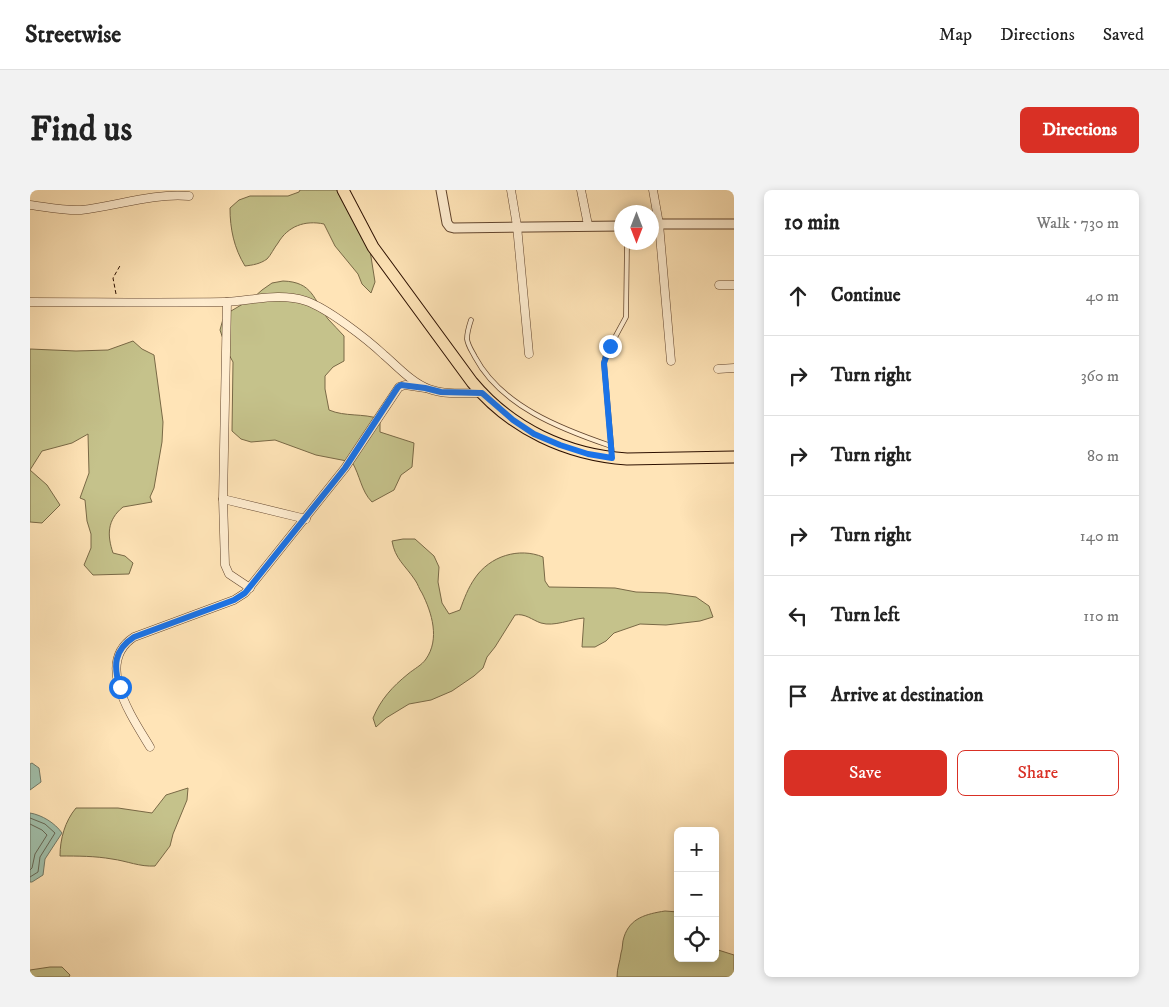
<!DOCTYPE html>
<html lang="en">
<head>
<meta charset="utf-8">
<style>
	body { margin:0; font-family:"IM FELL DW Pica",serif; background:#f2f2f2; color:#222 }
	.controls { position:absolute; right:15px; bottom:15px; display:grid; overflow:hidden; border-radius:8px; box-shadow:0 2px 8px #0003 }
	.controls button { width:45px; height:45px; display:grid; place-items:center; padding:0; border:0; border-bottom:1px solid #e0e0e0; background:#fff; color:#222; font:25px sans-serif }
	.compass { position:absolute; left:584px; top:15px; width:45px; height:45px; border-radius:50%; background:#fff; box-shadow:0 2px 8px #0003; rotate:180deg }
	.stop { position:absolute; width:15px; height:15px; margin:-11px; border:4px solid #1a73e8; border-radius:50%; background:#fff }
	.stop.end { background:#1a73e8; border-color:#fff; box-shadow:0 1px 5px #0008 }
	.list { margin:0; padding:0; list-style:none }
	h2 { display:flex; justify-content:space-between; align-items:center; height:65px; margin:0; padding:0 20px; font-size:21px }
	h2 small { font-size:16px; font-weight:400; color:#767676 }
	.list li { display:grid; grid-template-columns:32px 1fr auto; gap:15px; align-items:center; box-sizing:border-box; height:80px; padding:0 20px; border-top:1px solid #e0e0e0 }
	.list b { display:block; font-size:19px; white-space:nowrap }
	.list em { font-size:16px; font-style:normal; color:#767676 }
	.actions { display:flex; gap:10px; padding:15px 20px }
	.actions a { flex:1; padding:11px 0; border:1px solid #d93025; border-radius:8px; text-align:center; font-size:18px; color:#d93025 }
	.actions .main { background:#d93025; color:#fff }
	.icon { flex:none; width:28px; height:28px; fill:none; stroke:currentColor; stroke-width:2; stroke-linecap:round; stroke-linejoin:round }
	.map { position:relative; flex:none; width:704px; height:787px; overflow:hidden; border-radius:8px }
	header { display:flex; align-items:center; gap:30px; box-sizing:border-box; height:70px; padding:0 25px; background:#fff; border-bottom:1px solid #e0e0e0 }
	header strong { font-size:24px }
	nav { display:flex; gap:28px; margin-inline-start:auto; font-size:18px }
	.intro { display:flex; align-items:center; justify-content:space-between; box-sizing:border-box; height:120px; padding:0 30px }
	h1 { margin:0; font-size:35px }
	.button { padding:12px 22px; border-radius:8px; background:#d93025; color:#fff; font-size:18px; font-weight:700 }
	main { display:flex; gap:30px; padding:0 30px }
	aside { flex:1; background:#fff; border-radius:8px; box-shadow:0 2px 8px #0003 }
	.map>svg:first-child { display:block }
	.green { fill:#c5c28b; stroke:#796946 }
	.water { fill:#a1bfaa; stroke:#737966 }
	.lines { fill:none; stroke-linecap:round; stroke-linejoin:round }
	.shore { stroke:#676855; stroke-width:1 }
	.service-casing { stroke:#62452e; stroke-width:5.5 }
	.minor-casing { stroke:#62452e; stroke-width:9 }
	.tertiary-casing { stroke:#62452e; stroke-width:11 }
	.primary-casing { stroke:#2d1000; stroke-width:13 }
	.path { stroke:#2d1000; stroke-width:1; stroke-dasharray:4 2.5; stroke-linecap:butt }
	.service { stroke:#ffedd0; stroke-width:4 }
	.minor { stroke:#ffedd0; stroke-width:8 }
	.tertiary { stroke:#ffedd0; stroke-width:9 }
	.primary { stroke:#ffe4b7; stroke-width:11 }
	.route { stroke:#1a73e8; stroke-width:6 }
</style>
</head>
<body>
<header>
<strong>Streetwise</strong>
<nav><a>Map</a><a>Directions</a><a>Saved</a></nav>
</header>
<div class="intro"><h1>Find us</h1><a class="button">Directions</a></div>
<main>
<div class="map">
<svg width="704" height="787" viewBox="0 0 704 787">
	<rect width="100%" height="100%" fill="#ffe4b7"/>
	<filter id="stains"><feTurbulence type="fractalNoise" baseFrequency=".004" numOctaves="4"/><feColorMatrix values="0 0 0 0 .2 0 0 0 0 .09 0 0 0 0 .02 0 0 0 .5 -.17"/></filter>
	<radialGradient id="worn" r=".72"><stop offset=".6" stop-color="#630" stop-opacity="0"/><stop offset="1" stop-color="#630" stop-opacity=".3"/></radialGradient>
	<g class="green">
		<path d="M270,0H312L339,54L345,92L341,103L332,94L328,84L305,56L294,34C275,30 258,36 248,53C244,58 241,65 237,69C230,74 223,75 215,76C204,58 200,39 200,18L209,10L220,6H258L269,2Z"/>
		<path d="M253,91C283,92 283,109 298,129C303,135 309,140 314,146V171L303,177L295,186V199L299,220C315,227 333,223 350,229V242L384,253L382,277L371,285L364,300L342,312C331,301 330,285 322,272L286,265L245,250L221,252L211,249L202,241L203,172L197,161L190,140L193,129L201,121L223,108L232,100L242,93Z"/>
		<path d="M103,151L112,159L124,165L133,232L132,252L124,298L120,307L122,312L93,317C77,330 77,345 83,363L95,366L103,373L99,384L63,385L54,375L61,358V344L57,331L55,310L50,308L59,283L58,244L42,253L12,261L0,280L17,295L30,315L12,333L0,332V159L46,161L78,160Z"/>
		<path d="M373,349H385L404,366L409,377L408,392L412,413L419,424L430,420C434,409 438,398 445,388C460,366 489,357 513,367L515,391L519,397L585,398L606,402L636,403L666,407L679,416L683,427L670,431L636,435L610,434L584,443L576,451L565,457H552L554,428C541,429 524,437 511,433C502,430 495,423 485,425L465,457L457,467L453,478L444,486L422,501L401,510L379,514L356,528L346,537L343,528C351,509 362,497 378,484C384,479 392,475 396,469C410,449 402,423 392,403C389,399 388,394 385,390C375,375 365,369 362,351Z"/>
		<path d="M158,598L157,610L143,644L140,656L125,676C110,677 97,671 82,669C65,666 48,666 30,666C30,649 35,631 46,618H88L122,623L136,605Z"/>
		<path d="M635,721L648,722V768H685V759L704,765V787H587C587,778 590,772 591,763C593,758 592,752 594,747C600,728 616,724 635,721Z"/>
		<polygon points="20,777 32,777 40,785 39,787 0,787 0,780"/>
	</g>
	<g class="water">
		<polygon points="2,573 9,578 11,592 0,600 0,574"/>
		<path d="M0,623C12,625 25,633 32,643L15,669L13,685L2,692H0Z"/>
	</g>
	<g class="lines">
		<g class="shore">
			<polyline points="0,628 15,634 25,643 10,667 8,682 0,687"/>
			<polyline points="0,634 12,640 17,645 5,664 2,678 0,680"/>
		</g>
		<defs>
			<g id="service">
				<path d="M441,130C439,136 437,142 437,149C438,156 442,161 445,167C471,216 531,239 581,256"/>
				<polyline points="582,265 574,173 576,164 596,127 597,52"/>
			</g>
			<g id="minor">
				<polyline points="481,0 487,36 499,164"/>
				<polyline points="551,0 558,35"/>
				<polyline points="623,0 629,34 641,171"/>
				<path d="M0,15C16,17 35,21 51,20C87,16 122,3 159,6"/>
				<polyline points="689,95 704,95"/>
				<path d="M0,112C64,112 129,113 194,112C222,111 248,102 276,111C297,118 337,149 354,165C367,176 382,193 399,199C415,205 435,203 452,203"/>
				<polyline points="197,112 193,309 195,375 199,384 220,398"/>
				<polyline points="688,179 704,178"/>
				<polyline points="193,309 276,329"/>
				<path d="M120,557C102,527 64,473 104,447L204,410L215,403L315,278L369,197L375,195L395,198"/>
			</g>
			<g id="tertiary">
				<polyline points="411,0 417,33 420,37 424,38 592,36"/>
				<polyline points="622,34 704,34"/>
			</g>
			<path id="primary" d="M313,0L343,57L442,192C481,239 537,265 597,269L704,267"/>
		</defs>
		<use href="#service" class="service-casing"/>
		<use href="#minor" class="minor-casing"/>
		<use href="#tertiary" class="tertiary-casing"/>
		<use href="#primary" class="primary-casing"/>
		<polyline class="path" points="86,104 83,88 91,74"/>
		<use href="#service" class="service"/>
		<use href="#minor" class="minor"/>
		<use href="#tertiary" class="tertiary"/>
		<use href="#primary" class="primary"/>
	</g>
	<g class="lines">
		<path class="route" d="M90,497C83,476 84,460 104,447L204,410L215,403L315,278L368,197L371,195L395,198L411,202L452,203L483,230L504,244L530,255L558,264L582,268L574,173L580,156"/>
	</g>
	<rect width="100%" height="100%" filter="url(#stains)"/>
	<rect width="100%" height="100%" fill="url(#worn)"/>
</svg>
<div class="controls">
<button>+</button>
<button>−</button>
<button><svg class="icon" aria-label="locate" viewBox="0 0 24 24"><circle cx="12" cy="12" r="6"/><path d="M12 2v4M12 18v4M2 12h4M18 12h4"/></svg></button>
</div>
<svg class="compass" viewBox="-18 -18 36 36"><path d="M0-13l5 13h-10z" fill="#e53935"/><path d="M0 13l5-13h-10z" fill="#767676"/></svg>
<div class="stop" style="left:90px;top:497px"></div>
<div class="stop end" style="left:580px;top:156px"></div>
</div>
<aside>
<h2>10 min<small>Walk · 730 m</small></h2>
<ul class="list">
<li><svg class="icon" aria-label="ahead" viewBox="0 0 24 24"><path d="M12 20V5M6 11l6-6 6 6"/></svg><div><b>Continue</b></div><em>40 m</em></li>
<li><svg class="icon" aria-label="right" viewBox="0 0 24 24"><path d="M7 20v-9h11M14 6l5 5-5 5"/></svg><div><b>Turn right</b></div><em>360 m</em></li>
<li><svg class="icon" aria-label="right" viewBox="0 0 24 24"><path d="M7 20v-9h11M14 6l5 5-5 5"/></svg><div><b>Turn right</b></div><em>80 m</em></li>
<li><svg class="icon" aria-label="right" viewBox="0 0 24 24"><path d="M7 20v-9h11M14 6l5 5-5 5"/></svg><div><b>Turn right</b></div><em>140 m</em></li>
<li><svg class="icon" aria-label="left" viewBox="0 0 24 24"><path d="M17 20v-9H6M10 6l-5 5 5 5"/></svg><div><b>Turn left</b></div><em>110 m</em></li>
<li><svg class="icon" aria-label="arrive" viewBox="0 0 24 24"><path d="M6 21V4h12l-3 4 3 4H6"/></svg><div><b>Arrive at destination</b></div></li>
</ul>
<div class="actions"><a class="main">Save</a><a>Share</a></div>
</aside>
</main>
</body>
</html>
